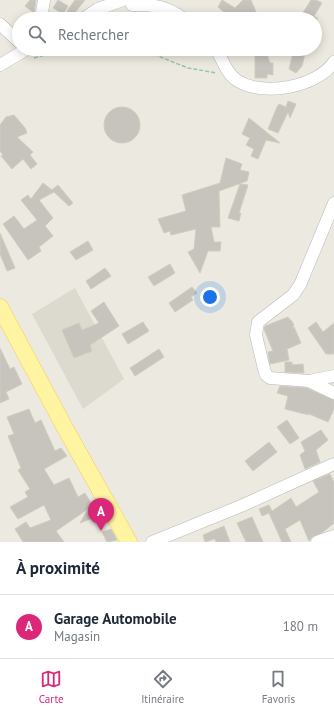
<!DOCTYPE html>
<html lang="fr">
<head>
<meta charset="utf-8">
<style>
	body { margin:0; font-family:"PT Sans",sans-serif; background:#f6f6f7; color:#1f2937 }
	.you { position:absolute; left:210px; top:297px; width:14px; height:14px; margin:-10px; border:3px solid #fff; border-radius:50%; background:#1a73e8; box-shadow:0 0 0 6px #1a73e833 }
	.badge { display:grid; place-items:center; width:26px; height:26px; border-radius:50%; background:#db2777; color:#fff; font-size:13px; font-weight:700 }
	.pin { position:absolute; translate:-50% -33px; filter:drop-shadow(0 1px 2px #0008) }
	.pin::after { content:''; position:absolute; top:21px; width:14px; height:12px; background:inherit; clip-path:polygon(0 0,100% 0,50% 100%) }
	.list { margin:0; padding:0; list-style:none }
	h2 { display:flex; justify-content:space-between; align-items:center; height:52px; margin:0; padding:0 16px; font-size:17px }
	h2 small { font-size:13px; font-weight:400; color:#747a83 }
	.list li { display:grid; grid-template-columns:26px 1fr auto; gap:12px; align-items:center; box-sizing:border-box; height:64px; padding:0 16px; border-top:1px solid #e0e1e3 }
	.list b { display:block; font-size:15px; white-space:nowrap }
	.list p { margin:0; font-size:13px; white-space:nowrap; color:#747a83 }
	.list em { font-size:13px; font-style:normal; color:#747a83 }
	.icon { flex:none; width:22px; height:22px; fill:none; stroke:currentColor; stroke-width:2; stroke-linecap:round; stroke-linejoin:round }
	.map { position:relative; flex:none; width:334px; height:542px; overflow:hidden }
	.search { position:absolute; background:#fff; box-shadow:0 2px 10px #0003; left:12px; right:12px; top:12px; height:44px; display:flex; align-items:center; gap:10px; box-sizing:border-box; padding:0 14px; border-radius:22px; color:#747a83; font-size:15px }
	.sheet { height:116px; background:#fff }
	nav { display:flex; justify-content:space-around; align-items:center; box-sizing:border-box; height:56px; border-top:1px solid #e0e1e3; background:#fff; font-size:11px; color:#747a83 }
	nav a { display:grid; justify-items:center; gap:2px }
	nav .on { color:#db2777 }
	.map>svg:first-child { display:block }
	.education { fill:#dcd9ce }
	.building { fill:#c7c4bd; stroke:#d1ccbe }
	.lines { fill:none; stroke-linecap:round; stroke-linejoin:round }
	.minor-casing { stroke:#b6b8bd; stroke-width:13 }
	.major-casing { stroke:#f4cd51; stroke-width:17 }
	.path { stroke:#94c6a4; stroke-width:1.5; stroke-dasharray:4 2; stroke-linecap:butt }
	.minor { stroke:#fff; stroke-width:12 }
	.major { stroke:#fff4a2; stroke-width:16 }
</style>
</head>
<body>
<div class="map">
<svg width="334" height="542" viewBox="0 0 334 542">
	<rect width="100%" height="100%" fill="#eceae0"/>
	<polygon class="education" points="75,288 124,379 83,409 32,314"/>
	<g class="building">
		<polygon points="30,0 36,0 34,13 25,6"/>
		<polygon points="58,0 68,6 63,14 53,8"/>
		<polygon points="75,0 85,0 73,15 67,11"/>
		<polygon points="222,0 235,8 243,0 251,0 259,19 232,19 218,7"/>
		<polygon points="311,0 316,0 322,3 314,16 318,19 299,19"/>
		<polygon points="255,49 265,49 270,63 273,63 273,75 267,74 267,78 255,78"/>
		<polygon points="294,49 306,49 302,66 296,73 289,69"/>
		<polygon points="288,101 296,104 290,118 288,112 278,133 268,129 277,107 279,104 286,107"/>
		<circle cx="122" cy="125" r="18"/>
		<polygon points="14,115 25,128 27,133 17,137 33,152 30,155 37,164 31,169 23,159 12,169 1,156 3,155 0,151 0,125 6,117"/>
		<polygon points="249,118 280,143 266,140 258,159 251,156 254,149 246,145 250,138 242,134"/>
		<polygon points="226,158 242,164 240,170 249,172 247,181 219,191 220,227 211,227 214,242 221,242 220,251 208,251 200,273 188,252 194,249 196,229 171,235 170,231 164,233 158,219 186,211 182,195 220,183"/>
		<polygon points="43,183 52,190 58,185 73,203 69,206 54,192 39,200 53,218 45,226 53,236 39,247 41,251 28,260 3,224 14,216 24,229 37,220 21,200 28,195 31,199"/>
		<polygon points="240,184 248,185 239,213 241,213 239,221 228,218"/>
		<polygon points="0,233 15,268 7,271 0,254"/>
		<polygon points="88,241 93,250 76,260 70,252"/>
		<polygon points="170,264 175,273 154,286 148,277"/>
		<polygon points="105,268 111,276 91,289 86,281"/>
		<polygon points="192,287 197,293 191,297 193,300 175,312 169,303"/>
		<polygon points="104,302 119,326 90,345 92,351 74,358 62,330 79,323 82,330 99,323 91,311"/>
		<polygon points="288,317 290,320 291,320 294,325 292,328 294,327 301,343 287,349 289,360 270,364 268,352 273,351 264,329 265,326"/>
		<polygon points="143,322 149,331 128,344 122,334"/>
		<polygon points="316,322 323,332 334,323 334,354 326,354 308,328"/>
		<polygon points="0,348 10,369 14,367 22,384 6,392 9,399 0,403"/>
		<polygon points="159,349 164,357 135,376 130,368"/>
		<polygon points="285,362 292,362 292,365 303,364 304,373 285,372"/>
		<polygon points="280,386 307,388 334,400 334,409 328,422 307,413 309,415 285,409 288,396 277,393"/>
		<polygon points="29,409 35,423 41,420 55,451 61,448 67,456 44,469 54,485 69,478 78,497 85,493 91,503 90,504 95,517 80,523 88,509 56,531 64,542 23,542 15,529 26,522 30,528 51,520 44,505 18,519 10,507 28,497 25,492 30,489 18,470 21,468 8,436 14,434 7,417"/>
		<polygon points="287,420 299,438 290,444 277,427"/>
		<polygon points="321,430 328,440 316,450 320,462 305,469 300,455 305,451 301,442"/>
		<polygon points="269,442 277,452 253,471 245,461"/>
		<polygon points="330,474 334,482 334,523 323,532 312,537 309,541 300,520 285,529 291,542 282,542 269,513 262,516 259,509 269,505 272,511 291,498 296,507 319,492 313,481"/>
		<polygon points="252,517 263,542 246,542 237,523"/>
		<polygon points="224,526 230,542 216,542 215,539 205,542 203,535"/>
		<polygon points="111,529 117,540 107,542 102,532"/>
	</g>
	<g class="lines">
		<defs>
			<g id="minor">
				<path d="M132,5C155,5 165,5 184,19"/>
				<polyline points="41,19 44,0"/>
				<polyline points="83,19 98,9 123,0"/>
				<polyline points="0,24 19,42"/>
				<path d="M216,49C223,60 227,75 238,81C264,97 317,87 334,62"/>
				<polyline points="0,65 27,49"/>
				<polyline points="334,203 300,285 293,295 258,322 256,335 264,369 266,375 270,378 309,381 334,376"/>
				<polyline points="309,381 334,393"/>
				<polyline points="152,542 241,506 334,464"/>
				<polyline points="317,542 334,536"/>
			</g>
			<polyline id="major" points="0,307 65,428 129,542"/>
		</defs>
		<use href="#minor" class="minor-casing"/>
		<use href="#major" class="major-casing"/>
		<g class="path">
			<polyline points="137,49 143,50 188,68 217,73"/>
			<polyline points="34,58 65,49"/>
		</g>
		<use href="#minor" class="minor"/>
		<use href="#major" class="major"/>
	</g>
</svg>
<div class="you"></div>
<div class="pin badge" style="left:101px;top:531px">A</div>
<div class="search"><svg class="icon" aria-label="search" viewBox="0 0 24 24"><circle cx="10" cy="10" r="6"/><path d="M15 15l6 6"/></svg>Rechercher</div>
</div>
<section class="sheet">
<h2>À proximité<small></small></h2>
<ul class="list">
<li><span class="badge">A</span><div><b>Garage Automobile</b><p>Magasin</p></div><em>180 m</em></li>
</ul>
</section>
<nav>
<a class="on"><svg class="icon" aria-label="map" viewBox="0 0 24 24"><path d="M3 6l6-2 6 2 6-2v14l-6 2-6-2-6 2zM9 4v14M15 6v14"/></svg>Carte</a>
<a><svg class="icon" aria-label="directions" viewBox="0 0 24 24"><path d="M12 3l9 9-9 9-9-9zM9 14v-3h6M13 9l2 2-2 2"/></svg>Itinéraire</a>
<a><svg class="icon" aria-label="saved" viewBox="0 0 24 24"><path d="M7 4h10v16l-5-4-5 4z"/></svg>Favoris</a>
</nav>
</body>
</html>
